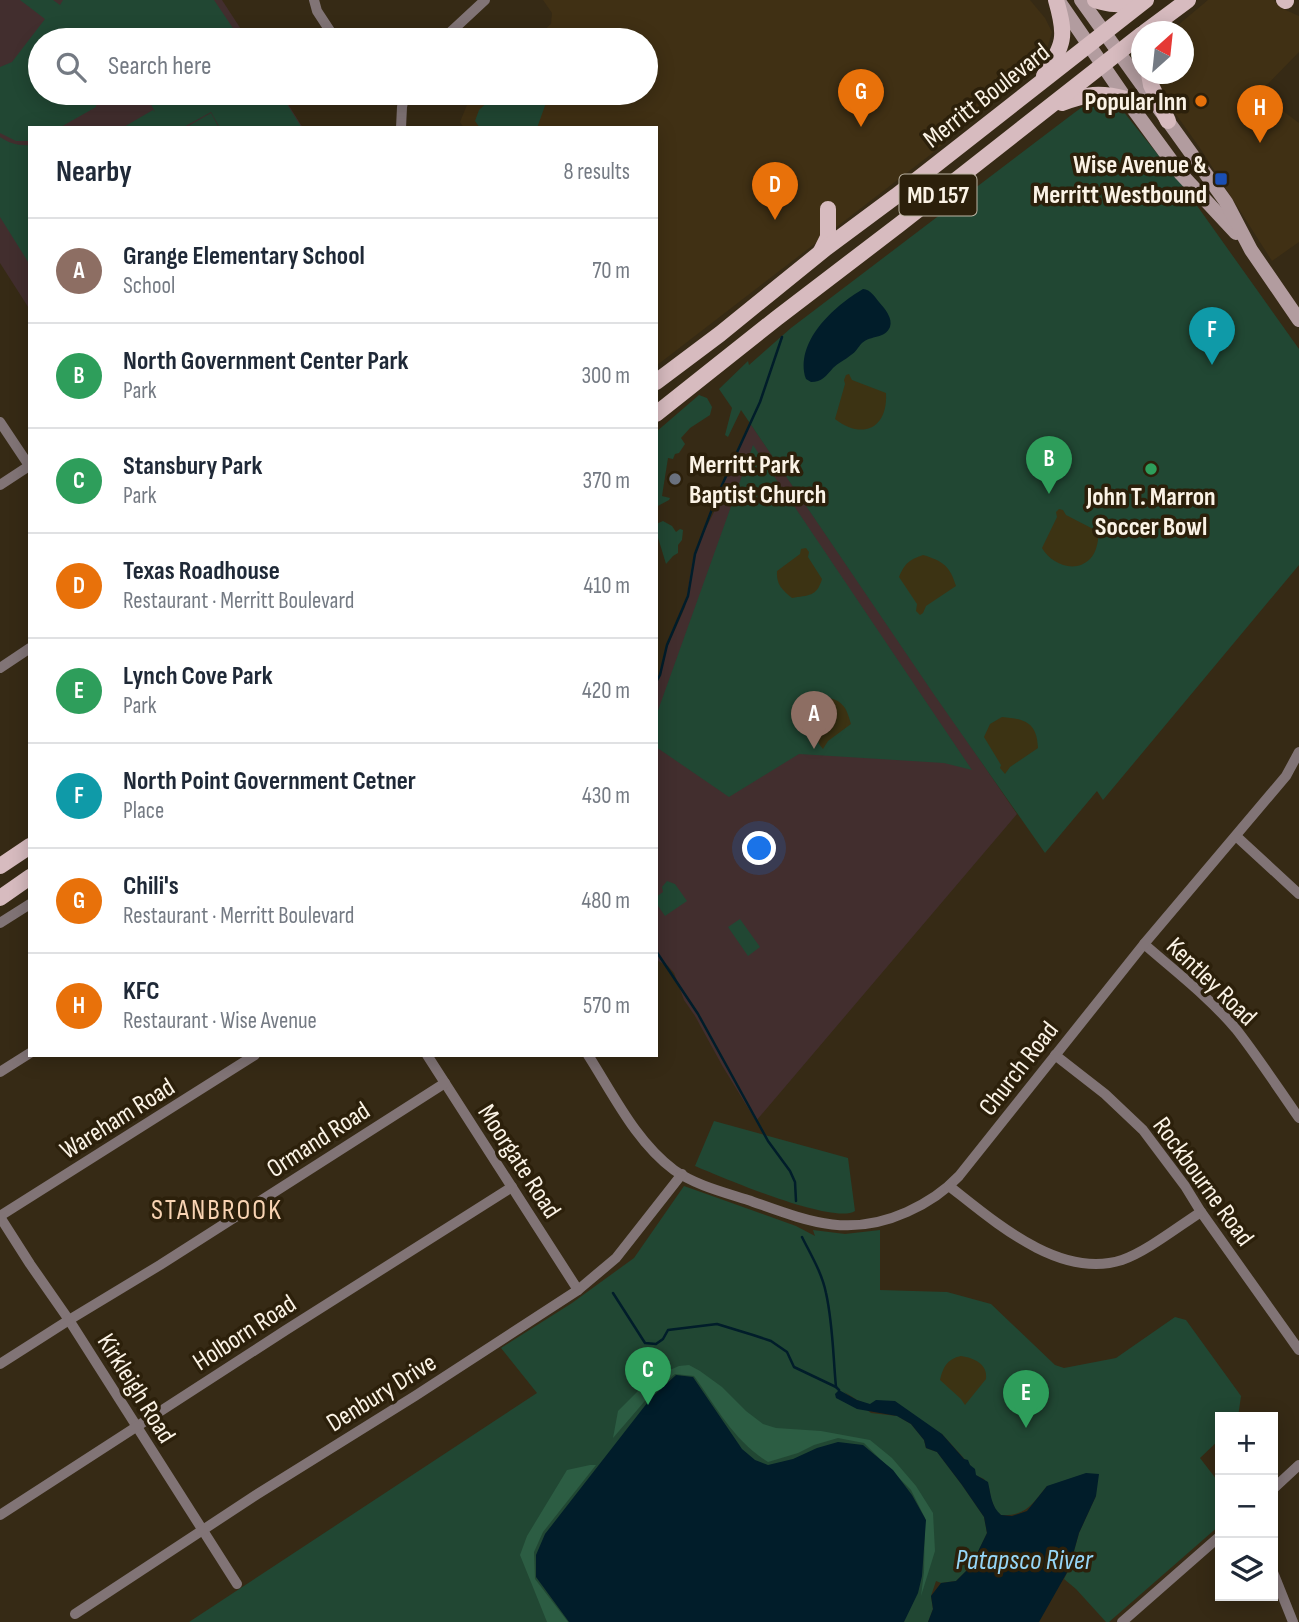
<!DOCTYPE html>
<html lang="en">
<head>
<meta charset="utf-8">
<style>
	body { margin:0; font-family:"Sofia Sans Condensed",sans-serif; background:#f2f2f3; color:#1f2937 }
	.controls { position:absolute; right:21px; bottom:21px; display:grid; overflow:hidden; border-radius:0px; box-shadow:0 4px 18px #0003 }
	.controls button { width:63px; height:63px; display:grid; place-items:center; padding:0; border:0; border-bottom:2px solid #e0e1e3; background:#fff; color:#1f2937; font:35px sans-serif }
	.compass { position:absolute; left:1131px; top:21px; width:63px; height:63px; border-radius:50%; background:#fff; box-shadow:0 4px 18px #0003; rotate:27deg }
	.you { position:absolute; left:760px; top:849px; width:24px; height:24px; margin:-18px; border:5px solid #fff; border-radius:50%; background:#1a73e8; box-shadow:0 0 0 10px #1a73e833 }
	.badge { display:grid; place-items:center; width:46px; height:46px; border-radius:50%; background:#7c3aed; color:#fff; font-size:23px; font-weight:700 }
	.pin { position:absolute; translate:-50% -58px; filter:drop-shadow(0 2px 4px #0008) }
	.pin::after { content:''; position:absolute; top:37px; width:24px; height:21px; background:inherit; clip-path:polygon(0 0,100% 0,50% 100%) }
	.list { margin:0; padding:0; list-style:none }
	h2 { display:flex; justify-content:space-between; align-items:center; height:91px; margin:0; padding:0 28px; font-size:30px }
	h2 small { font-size:23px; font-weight:400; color:#747a83 }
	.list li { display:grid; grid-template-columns:46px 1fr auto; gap:21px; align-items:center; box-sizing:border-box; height:105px; padding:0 28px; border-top:2px solid #e0e1e3 }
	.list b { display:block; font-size:26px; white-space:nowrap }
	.list p { margin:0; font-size:23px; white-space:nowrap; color:#747a83 }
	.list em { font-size:23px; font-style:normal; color:#747a83 }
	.icon { flex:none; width:38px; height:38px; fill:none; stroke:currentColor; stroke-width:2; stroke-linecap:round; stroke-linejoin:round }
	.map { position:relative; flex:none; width:1299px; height:1622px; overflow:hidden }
	.search { position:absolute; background:#fff; box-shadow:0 4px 18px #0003; left:28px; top:28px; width:630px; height:77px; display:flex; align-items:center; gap:18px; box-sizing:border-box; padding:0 24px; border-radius:38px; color:#747a83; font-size:26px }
	.panel { position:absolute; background:#fff; box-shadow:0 4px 18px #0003; left:28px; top:126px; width:630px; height:931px; border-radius:0px }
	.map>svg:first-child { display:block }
	.built { fill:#403014 }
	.education { fill:#422e2e }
	.green { fill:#214733 }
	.forest { fill:#2c5d43 }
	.sand { fill:#3c3313 }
	.water { fill:#011d2a }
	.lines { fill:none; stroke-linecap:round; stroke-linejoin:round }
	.stream { stroke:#011d2a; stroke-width:2.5 }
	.minor { stroke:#817476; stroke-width:10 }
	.secondary { stroke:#b29c9f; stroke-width:14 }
	.primary { stroke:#d7bbbf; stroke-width:16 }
	.food-dot { fill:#e8710a; stroke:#2c200b; stroke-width:2.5 }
	.transit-dot { fill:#1a4fb4; stroke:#2c200b; stroke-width:2.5 }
	.leisure-dot { fill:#2e9e5b; stroke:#2c200b; stroke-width:2.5 }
	.worship-dot { fill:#6b7280; stroke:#2c200b; stroke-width:2.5 }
	.labels { text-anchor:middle; stroke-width:7; stroke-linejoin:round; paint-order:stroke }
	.shield { fill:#2c200b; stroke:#bdb4a4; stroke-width:2 }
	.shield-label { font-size:24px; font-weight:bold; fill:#fbf3e6 }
	.street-label { font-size:26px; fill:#fbf3e6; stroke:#2c200b }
	.poi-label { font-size:26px; font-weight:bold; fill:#fbf3e6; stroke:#2c200b; text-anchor:end }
	.neighbourhood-label { font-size:28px; letter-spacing:2px; fill:#f9d4b3; stroke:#2c200b }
	.water-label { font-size:28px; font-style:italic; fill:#96d6f7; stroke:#2c200b }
</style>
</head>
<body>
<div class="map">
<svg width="1299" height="1622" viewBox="0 0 1299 1622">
	<rect width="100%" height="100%" fill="#362a15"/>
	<g class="built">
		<polygon points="543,0 1030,0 1045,18 1052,32 1044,59 930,155 656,366 656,128 464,128 460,122 469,100 476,93 646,93 646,40 533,40 551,24 552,13"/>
		<polygon points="1208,0 1274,0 1281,8 1299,16 1299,52 1259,93 1299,123 1299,242 1272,261 1202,151 1163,96 1153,74 1184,74 1184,32 1171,31"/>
	</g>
	<g class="education">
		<polygon points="0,0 222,0 248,40 40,40 40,93 281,93 303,128 30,128 30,310 0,263"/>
		<polygon points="750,423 1017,814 756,1121 723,1067 695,1016 684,1000 674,973 668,966 656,960 656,684 660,678 666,650 685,607 692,564 697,546 714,512 722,485"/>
	</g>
	<g class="green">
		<polygon points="20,0 53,0 60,5 63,0 214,0 241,40 40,40 40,93 122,93 116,95 115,93 108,97 107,96 103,97 101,101 96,105 96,107 59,128 30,128 30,141 16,141 0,133 0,67 12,62 45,19"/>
		<polygon points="145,93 280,93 302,128 220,128 211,112 182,128 122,128 153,110 155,112"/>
		<polygon points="497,93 554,93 552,101 547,100 537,128 480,128 475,121 479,110"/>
		<polygon points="1103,102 1123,111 1183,186 1299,349 1299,565 1103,800 1097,791 1045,853 935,696 741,410 728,437 725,435 732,408 719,389 748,361 749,365 791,328 1074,113 1088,103"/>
		<polygon points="211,113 219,128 185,128"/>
		<path d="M0,137C9,143 18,146 30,145V265L0,217Z"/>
		<polygon points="699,395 707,398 712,407 710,415 690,428 681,438 685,444 679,453 675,454 673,459 668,458 662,496 670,498 669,500 656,507 656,432"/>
		<polygon points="753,445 972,770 944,763 799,754 729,797 656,747 656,716"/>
		<polygon points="663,521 672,526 676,532 680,529 683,530 682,540 678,545 678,553 673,556 666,564 656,531 656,524"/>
		<polygon points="667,881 675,884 687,901 665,916 656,903 656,897 663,892 662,887"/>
		<polygon points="740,919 760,947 748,956 728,927"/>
		<path d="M714,1121L848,1158L855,1211C833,1225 721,1177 695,1166Z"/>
		<path d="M684,1186L796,1226L815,1236L813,1230L845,1234L880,1230V1290L947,1292L991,1304L1055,1365L1064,1368L1116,1358L1175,1317L1186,1320L1241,1396L1238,1417H1220V1439L1200,1458L1220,1484V1525L1109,1622H1106L1076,1589L1064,1579L1069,1569L1079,1533L1096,1496L1047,1486C1032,1504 1027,1516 1001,1515L996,1511L991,1499L989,1488L984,1479L975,1475L970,1465L942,1434L857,1400L843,1391L871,1413L897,1416L911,1424L924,1440L926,1448L937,1452L962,1485L984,1517L987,1533L971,1566L956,1581L941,1583L936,1581L931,1596L933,1609L928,1622H189L537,1393L501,1348L572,1303L634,1258Z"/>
	</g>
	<g class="forest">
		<path d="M689,1365L700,1371L722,1387L746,1411L763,1424L776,1428L821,1431L870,1440L892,1458L916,1486L933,1513L935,1551L921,1596L924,1572L925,1518L911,1490L864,1443L838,1438L814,1445L798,1453L768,1462C734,1441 717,1408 694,1376L675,1374L650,1395L613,1438L618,1411L651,1378L679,1366Z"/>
		<polygon points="590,1465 596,1465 543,1532 534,1552 535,1579 568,1622 547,1622 520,1555 527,1536 567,1470"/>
	</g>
	<g class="sand">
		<path d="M849,374L852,380L886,393C888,429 862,440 835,419L845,384L844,380L846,375Z"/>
		<path d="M1059,509L1063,510L1066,515L1099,532C1098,541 1097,552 1090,559C1075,574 1051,564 1042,548L1057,517L1056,512Z"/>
		<path d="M806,548L809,552L808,557L822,579C817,597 808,595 792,598C782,590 776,584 777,571L800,554L801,549Z"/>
		<path d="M923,555C943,561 950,566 956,586L926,606L923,613L920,615L916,611L917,604L899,577C905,563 909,560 923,555Z"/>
		<path d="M824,696C843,701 846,706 851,724L828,741L823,749L819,744L818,740L803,716C807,704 813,700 824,696Z"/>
		<path d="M1002,717C1026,719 1037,723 1038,748L1010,767L1005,774L1000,768L1001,765L984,737L990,724Z"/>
		<path d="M961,1356C974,1358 988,1364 986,1379L965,1405L961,1399L940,1380C943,1367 947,1359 961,1356Z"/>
	</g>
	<g class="water">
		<path d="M863,289C871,290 874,296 879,302C885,309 893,318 890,327C885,339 871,335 862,343C858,347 856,352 851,355C845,360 838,363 833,368C826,376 822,382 811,382L806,379C794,342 834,306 863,289Z"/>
		<polygon points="676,1375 693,1377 742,1449 755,1460 768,1465 793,1459 817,1448 838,1442 863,1445 893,1470 912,1495 926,1520 922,1576 918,1593 904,1622 569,1622 536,1577 536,1555 545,1534 651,1398"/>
		<path d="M839,1390L857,1400L870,1404L876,1400L895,1401L942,1434L964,1459L968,1460L970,1465L975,1469L976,1475L988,1482C991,1495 991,1506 1001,1515L1012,1516L1027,1511L1047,1486L1086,1473L1099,1474L1096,1496L1079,1533L1069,1569L1039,1622H928L933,1609L931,1596L941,1583L956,1581L971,1566L987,1533L984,1517L962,1485L937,1452L926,1448L924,1440L911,1424L897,1416L857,1409L836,1398L835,1394Z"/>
	</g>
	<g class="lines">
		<g class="stream">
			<polyline points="656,682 660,675 667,645 688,596 695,554 717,496 760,402 782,337"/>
			<polyline points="656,951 698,1014 768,1141 790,1171 795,1182 796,1201"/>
			<path d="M802,1237C811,1255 822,1273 826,1293C833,1324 833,1356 836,1387L839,1390"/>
			<polyline points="613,1293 645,1343 656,1344 663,1339 668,1330 717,1324 753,1335 771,1341 787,1352 794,1367 836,1387"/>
		</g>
		<g class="minor">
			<polyline points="314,0 317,11 336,40"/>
			<polyline points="442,40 485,0"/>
			<polyline points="401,128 402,107 405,93"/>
			<polyline points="0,422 30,467"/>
			<polyline points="0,485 29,466"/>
			<polyline points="0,668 30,648"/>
			<polyline points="1236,836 1299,894"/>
			<polyline points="0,923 30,904"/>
			<path d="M1144,944C1175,971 1209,997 1236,1029C1258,1057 1278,1088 1299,1118"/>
			<polyline points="427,1055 578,1290"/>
			<path d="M588,1055C613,1094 636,1142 674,1170C695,1185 723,1192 748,1200C805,1220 847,1239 907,1212C927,1203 944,1192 959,1176L1144,944L1286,776L1299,752"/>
			<polyline points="1055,1055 1105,1094 1143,1130 1185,1186 1201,1212 1299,1350"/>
			<polyline points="0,1072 30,1053"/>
			<path d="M949,1186C995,1222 1060,1280 1122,1260C1146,1252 1179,1226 1201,1212"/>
			<polyline points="0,1216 255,1055"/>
			<polyline points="0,1217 30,1264 69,1320 237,1584"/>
			<polyline points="0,1364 69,1320 160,1265 445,1083"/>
			<polyline points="1273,1489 1299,1465"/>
			<polyline points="0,1515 286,1330 512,1187"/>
			<polyline points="1273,1572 1293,1622"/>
			<polyline points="75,1614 256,1495 415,1396 578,1290 616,1258 682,1174"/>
			<polyline points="1122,1622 1220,1536"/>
		</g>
		<g class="secondary">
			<polyline points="1058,0 1126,99 1181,174 1236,233"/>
			<polyline points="1081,0 1226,202 1251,250 1299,320"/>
		</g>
		<g class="primary">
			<path d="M1095,0C1108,4 1121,7 1134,0"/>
			<polyline points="1284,0 1286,1"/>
			<polyline points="1145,32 1188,0"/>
			<polyline points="1149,74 1151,85 1168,121"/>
			<path d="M1044,76C1064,43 1067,38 1056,0"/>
			<path d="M1062,103C1086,94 1100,92 1126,99"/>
			<polyline points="821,251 828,237 828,209"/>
			<polyline points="656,382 720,334 826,248 896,196 1146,0"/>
			<polyline points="656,414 777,318 900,224 1142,34"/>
			<polyline points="0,866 30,846"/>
			<polyline points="0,898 30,877"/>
		</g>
	</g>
	<circle class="food-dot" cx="1201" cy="101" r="7"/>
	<rect class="transit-dot" x="1214" y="172" width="14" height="14" rx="3.5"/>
	<circle class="leisure-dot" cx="1151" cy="469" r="7"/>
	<circle class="worship-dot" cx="675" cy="479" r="7"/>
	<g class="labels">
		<rect class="shield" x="899.5" y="174.5" width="77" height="41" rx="5"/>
		<g class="shield-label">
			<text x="938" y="203">MD 157</text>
		</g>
		<g class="street-label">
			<text transform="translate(986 95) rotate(-38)" y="9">Merritt Boulevard</text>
			<text transform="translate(1212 981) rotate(44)" y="9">Kentley Road</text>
			<text transform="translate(1018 1068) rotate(-52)" y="9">Church Road</text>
			<text transform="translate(117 1118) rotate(-32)" y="9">Wareham Road</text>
			<text transform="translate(318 1139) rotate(-33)" y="9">Ormand Road</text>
			<text transform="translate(520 1161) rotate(57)" y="9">Moorgate Road</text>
			<text transform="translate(1204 1181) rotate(54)" y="9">Rockbourne Road</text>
			<text transform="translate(244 1332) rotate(-33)" y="9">Holborn Road</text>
			<text transform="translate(137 1388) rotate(58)" y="9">Kirkleigh Road</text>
			<text transform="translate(381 1392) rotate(-32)" y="9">Denbury Drive</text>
		</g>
		<g class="poi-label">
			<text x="1187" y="110">Popular Inn</text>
			<text x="1207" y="173">Wise Avenue &amp;<tspan x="1207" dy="30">Merritt Westbound</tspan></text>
			<text x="689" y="473" text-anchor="start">Merritt Park<tspan x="689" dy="30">Baptist Church</tspan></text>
			<text x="1151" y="505" text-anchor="middle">John T. Marron<tspan x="1151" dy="30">Soccer Bowl</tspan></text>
		</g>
		<g class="neighbourhood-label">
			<text x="217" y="1219">STANBROOK</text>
		</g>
		<g class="water-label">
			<text x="1024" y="1569">Patapsco River</text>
		</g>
	</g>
</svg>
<div class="controls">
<button>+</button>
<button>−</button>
<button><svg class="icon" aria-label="layers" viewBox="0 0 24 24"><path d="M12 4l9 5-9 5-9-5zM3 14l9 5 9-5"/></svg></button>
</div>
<svg class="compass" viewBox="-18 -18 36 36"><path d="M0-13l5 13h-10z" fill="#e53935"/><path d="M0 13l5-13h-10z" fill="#747a83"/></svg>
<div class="you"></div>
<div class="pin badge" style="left:814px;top:749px;background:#8d6e63">A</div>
<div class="pin badge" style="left:1049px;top:494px;background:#2e9e5b">B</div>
<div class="pin badge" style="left:648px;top:1405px;background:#2e9e5b">C</div>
<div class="pin badge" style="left:775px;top:220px;background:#e8710a">D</div>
<div class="pin badge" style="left:1026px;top:1428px;background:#2e9e5b">E</div>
<div class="pin badge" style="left:1212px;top:365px;background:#0f9aa8">F</div>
<div class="pin badge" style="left:861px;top:127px;background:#e8710a">G</div>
<div class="pin badge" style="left:1260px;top:143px;background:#e8710a">H</div>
<div class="search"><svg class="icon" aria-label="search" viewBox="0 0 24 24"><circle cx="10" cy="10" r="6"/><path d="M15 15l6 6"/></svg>Search here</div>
<section class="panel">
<h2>Nearby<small>8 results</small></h2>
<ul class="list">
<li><span class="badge" style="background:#8d6e63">A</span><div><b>Grange Elementary School</b><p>School</p></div><em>70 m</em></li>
<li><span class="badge" style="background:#2e9e5b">B</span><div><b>North Government Center Park</b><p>Park</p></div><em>300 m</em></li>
<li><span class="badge" style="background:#2e9e5b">C</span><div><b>Stansbury Park</b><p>Park</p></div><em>370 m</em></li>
<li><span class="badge" style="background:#e8710a">D</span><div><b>Texas Roadhouse</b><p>Restaurant · Merritt Boulevard</p></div><em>410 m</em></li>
<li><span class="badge" style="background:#2e9e5b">E</span><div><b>Lynch Cove Park</b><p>Park</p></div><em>420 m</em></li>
<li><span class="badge" style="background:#0f9aa8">F</span><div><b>North Point Government Cetner</b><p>Place</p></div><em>430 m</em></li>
<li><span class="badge" style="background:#e8710a">G</span><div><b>Chili's</b><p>Restaurant · Merritt Boulevard</p></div><em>480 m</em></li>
<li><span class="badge" style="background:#e8710a">H</span><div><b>KFC</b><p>Restaurant · Wise Avenue</p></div><em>570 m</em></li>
</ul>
</section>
</div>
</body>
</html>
